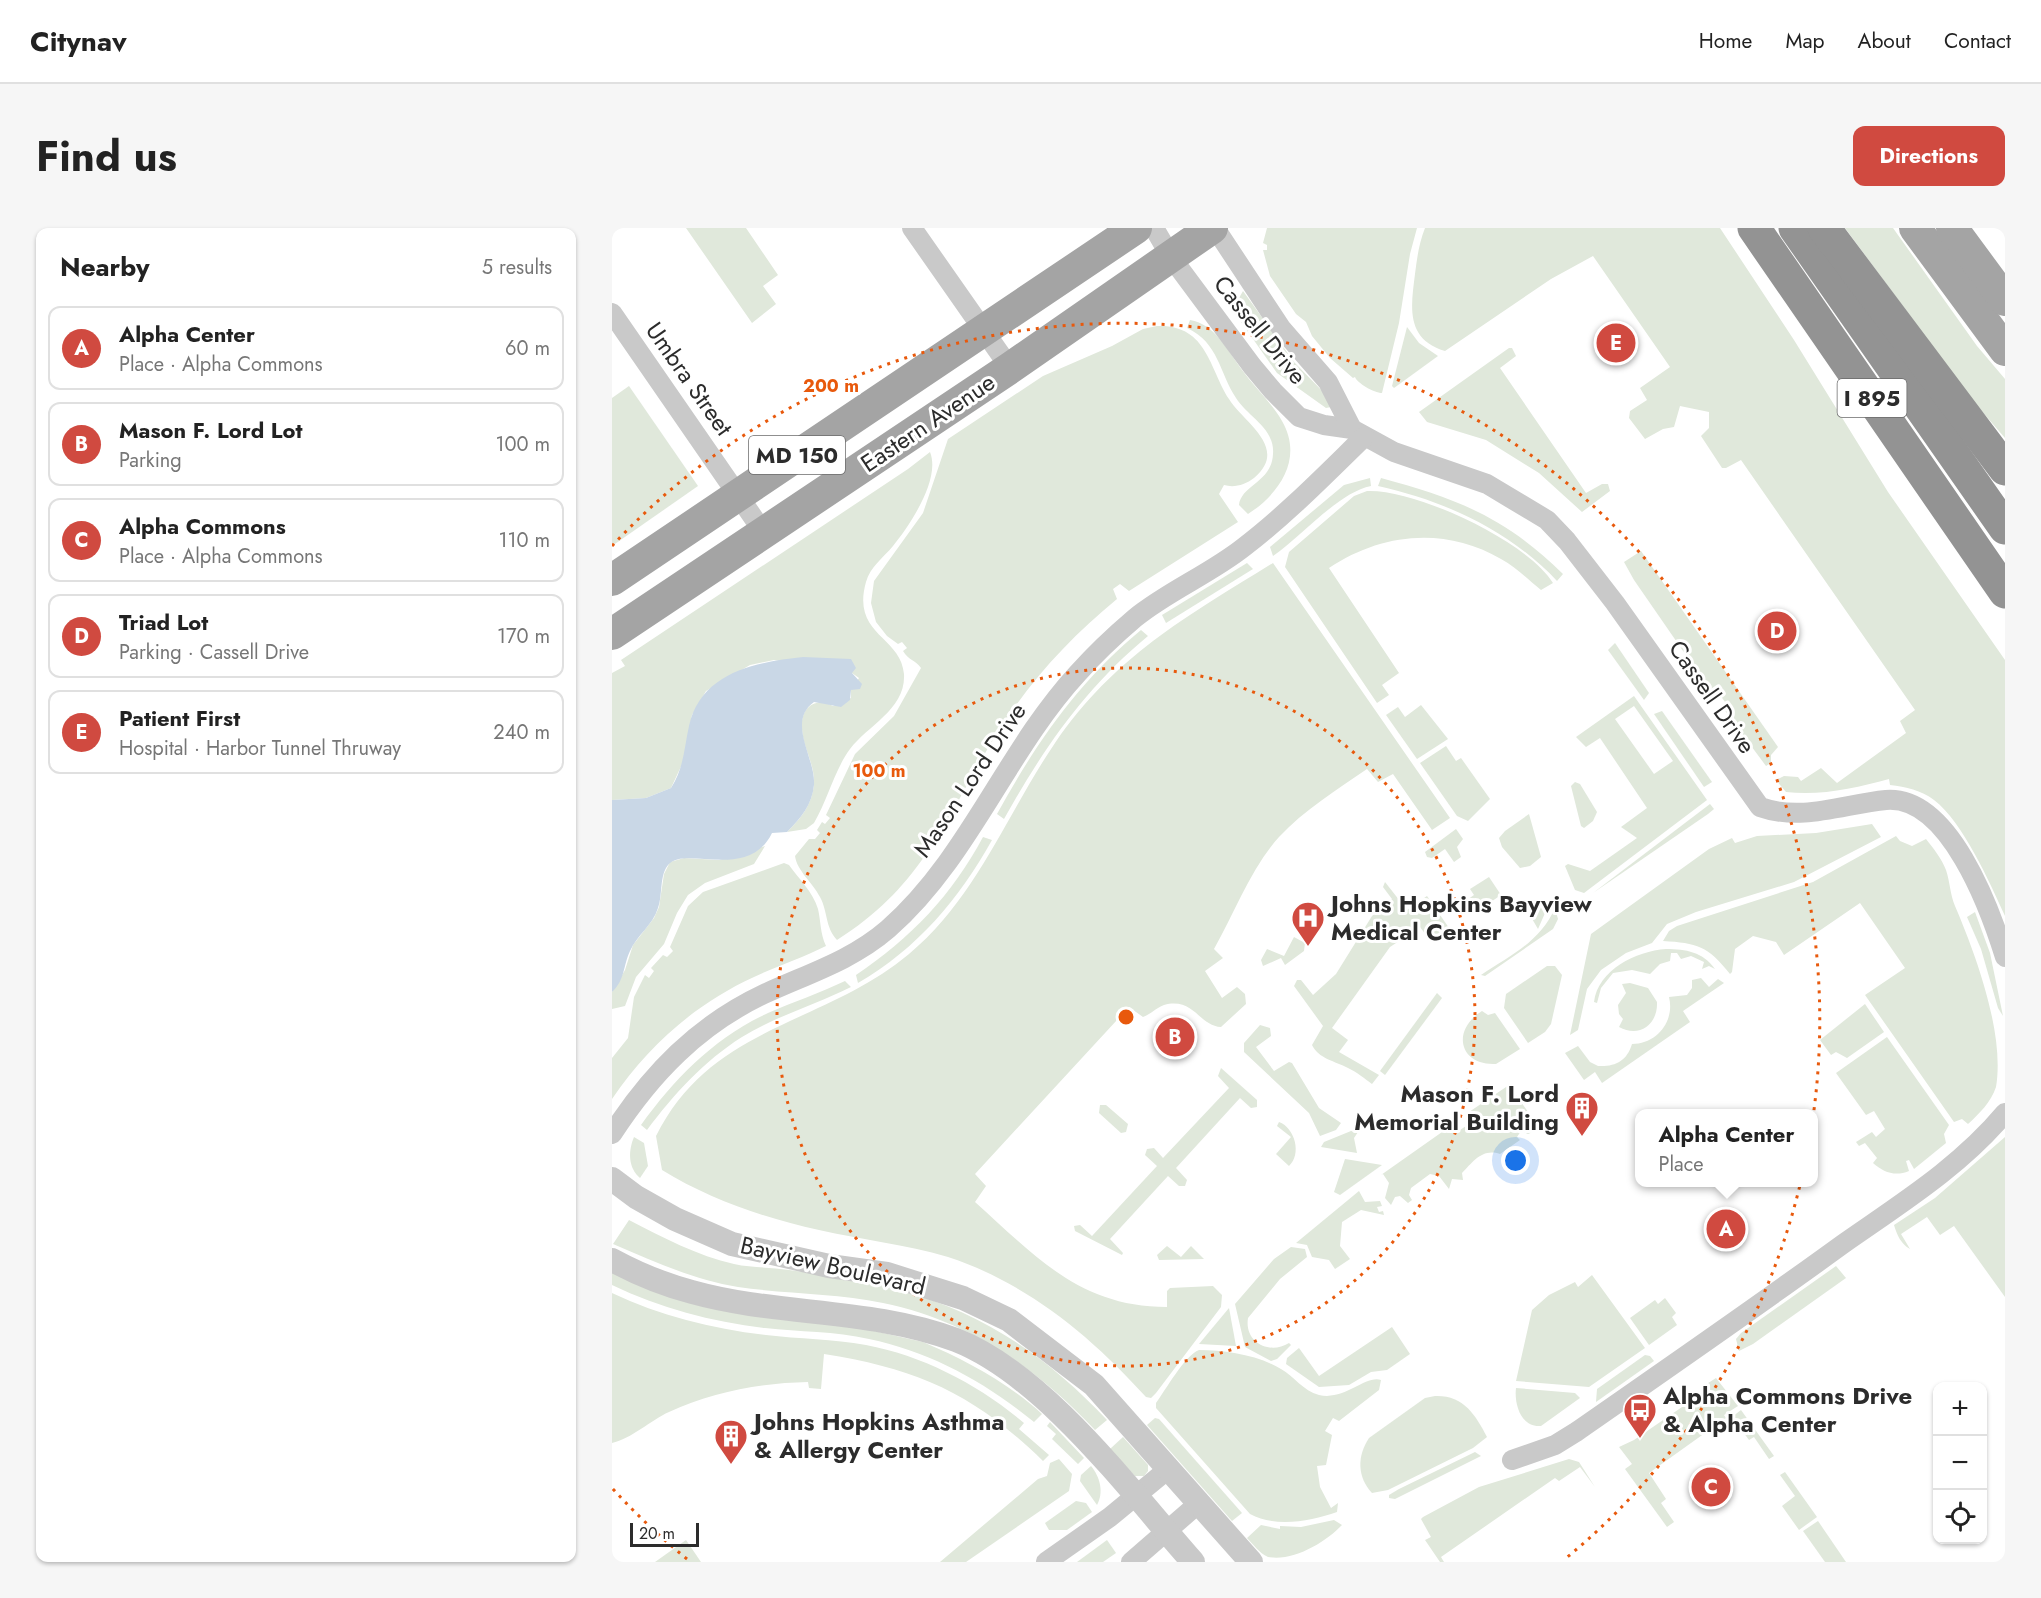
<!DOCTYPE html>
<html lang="en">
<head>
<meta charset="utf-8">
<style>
	body { margin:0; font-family:Jost,sans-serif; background:#f6f6f6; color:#222 }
	.controls { position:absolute; right:18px; bottom:18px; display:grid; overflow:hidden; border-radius:12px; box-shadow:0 2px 4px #0004 }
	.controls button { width:54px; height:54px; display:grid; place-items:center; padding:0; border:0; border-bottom:2px solid #e0e0e0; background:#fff; color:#222; font:30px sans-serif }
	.scale { position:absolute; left:18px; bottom:15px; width:69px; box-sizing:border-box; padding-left:6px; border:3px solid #2c2c2c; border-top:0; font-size:16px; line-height:21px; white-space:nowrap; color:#2c2c2c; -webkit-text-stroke:4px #fff; paint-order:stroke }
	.you { position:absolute; left:904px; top:933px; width:21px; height:21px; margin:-15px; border:4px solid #fff; border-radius:50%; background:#1a73e8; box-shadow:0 0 0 9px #1a73e833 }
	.badge { display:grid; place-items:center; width:39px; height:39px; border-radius:50%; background:#d04a40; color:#fff; font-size:20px; font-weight:700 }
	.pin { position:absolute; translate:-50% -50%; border:3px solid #fff; box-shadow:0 2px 6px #0006 }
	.popup { position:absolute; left:1023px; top:881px; width:183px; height:78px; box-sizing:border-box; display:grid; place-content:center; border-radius:12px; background:#fff; filter:drop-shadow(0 2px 4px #0005); font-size:20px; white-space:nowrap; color:#767676 }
	.popup b { font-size:22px; color:#222 }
	.popup::after { content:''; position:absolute; left:50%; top:100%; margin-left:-12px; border:12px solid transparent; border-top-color:#fff }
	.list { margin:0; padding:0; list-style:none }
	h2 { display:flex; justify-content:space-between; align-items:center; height:78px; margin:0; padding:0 24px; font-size:26px }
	h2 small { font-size:20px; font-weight:400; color:#767676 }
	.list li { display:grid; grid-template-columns:39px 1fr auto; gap:18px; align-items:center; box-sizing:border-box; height:84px; margin:0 12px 12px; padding:0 12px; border:2px solid #e0e0e0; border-radius:12px }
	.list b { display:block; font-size:22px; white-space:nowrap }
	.list p { margin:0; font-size:20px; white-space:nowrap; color:#767676 }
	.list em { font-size:20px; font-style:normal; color:#767676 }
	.icon { flex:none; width:33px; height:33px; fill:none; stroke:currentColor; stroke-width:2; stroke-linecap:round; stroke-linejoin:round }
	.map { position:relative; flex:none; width:1393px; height:1334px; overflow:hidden; border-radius:12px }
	header { display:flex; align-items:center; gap:36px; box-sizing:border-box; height:84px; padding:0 30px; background:#fff; border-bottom:2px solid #e0e0e0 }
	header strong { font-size:28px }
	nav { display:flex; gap:33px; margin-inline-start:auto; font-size:21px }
	.intro { display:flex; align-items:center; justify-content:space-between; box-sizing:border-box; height:144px; padding:0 36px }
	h1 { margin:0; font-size:42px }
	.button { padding:15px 27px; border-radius:12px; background:#d04a40; color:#fff; font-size:21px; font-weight:700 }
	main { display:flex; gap:36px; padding:0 36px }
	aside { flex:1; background:#fff; border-radius:12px; box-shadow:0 2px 4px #0004 }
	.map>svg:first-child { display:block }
	.green { fill:#e0e8db; fill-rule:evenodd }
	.water { fill:#c9d7e6 }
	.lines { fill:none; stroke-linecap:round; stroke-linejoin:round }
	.minor { stroke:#c9c9c9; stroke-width:20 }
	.tertiary { stroke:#c9c9c9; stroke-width:24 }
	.primary { stroke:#a4a4a4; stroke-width:32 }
	.motorway { stroke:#939393; stroke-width:33 }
	.ring { fill:none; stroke:#e8590c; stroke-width:3; stroke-dasharray:3 6 }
	.labels { text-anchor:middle; stroke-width:6; stroke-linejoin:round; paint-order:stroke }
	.shield { fill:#fff; stroke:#6b6b6b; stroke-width:1.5 }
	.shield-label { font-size:22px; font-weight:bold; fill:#2c2c2c }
	.street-label { font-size:24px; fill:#2c2c2c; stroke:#fff }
	.poi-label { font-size:24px; font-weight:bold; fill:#2c2c2c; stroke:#fff; text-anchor:start }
	.centre { fill:#e8590c; stroke:#fff; stroke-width:3 }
	.ring-label { font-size:18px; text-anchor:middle; font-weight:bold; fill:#e8590c; stroke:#fff; stroke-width:6; stroke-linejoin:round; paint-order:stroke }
</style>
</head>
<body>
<header>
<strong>Citynav</strong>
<nav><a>Home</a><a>Map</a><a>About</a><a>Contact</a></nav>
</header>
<div class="intro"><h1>Find us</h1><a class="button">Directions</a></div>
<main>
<aside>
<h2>Nearby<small>5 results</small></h2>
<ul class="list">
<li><span class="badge">A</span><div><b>Alpha Center</b><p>Place · Alpha Commons</p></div><em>60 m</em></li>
<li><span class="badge">B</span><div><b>Mason F. Lord Lot</b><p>Parking</p></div><em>100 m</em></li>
<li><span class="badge">C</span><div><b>Alpha Commons</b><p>Place · Alpha Commons</p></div><em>110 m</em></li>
<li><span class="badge">D</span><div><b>Triad Lot</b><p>Parking · Cassell Drive</p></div><em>170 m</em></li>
<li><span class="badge">E</span><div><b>Patient First</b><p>Hospital · Harbor Tunnel Thruway</p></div><em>240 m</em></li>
</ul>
</aside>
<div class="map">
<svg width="1393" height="1334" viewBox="0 0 1393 1334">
	<rect width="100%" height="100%" fill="#fff"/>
	<g class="green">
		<polygon points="74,0 134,0 166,47 151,58 164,76 140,95"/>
		<path d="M655,0H805L798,26L787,95L770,165C762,165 745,155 743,149L741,150L718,130L700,108L694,94L684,86L658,48L651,22H655V17L651,15Z"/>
		<path d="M813,0H1108L1182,112L1276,264L1393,432V688C1378,655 1351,594 1322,572C1309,562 1294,559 1278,557L1277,551C1244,560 1209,568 1174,564L1164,552L1172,548L1186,549L1189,553L1209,540L1225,555L1294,505L1288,493L1303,482L1129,232L1114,240H1110L1089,208L1097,200V184L1068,178L1062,199L1051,201L1033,211L1017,190L1018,183L1035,172L1028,160L1058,139L981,28L939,51L833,123C793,111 799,78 803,46C805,30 807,15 813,0Z"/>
		<polygon points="1233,0 1281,0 1365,118 1393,151 1393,210 1361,173"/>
		<polygon points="631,63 682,134 721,174 719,179 714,180 665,145 615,74 622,75 628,81 632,81 627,70"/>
		<path d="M578,92C603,96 616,123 630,142C642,159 660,175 670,193C692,231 667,266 636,286L627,277C629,257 660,254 661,226C663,200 636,189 624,170C607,144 607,115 575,100Z"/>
		<path d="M545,98C595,96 597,140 617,171C631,194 678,220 642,250C633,257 622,260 612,257L607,266L626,294L517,363L508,356L501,361L505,371C466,403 431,439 402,480C339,569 325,649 225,712C213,699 216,684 208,669C201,655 185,643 183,628L197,611H203L208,605L205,602L210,594L213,596L218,590L214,587L243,526L282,488L309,440C304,432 297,433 291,423L295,420L290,414L286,416L275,408L264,394L259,375L262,353L311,285L336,211L431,148L500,118L531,101Z"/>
		<polygon points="795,99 807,115 826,128 782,160 780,158"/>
		<polygon points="897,120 900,120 904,128 888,140 974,265 990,256 996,256 998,263 970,284 927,245 874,212 815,194 807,184"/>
		<polygon points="17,158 86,258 0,318 0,170"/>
		<path d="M318,224C329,251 298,297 281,318C271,330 258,339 254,354C239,407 289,408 292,446C294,481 256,497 238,521C222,543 216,571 202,595L194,601L175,604C189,590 200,577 202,556C203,536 191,520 190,501C188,481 202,468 221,478L239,470V462L247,450L240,445L162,432L138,437L94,463L80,487L72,532L59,560L34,570L0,572V445L13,438L9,432L296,241Z"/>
		<path d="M758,250L759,258C727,264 690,308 661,328L658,319L732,257Z"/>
		<path d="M769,250C846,271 893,289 951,346L945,353C897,302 833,273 766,258Z"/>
		<path d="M755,263C804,261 915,313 941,355L929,362C915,351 904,339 889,331C833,298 769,305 717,340L787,445L770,457L777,467L765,475L673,339L677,324L742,268Z"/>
		<polygon points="1029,323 1166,519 1159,527 1159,535 1154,538 1131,507 1124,492 1117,488 1109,477 1113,474 1103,460 1098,462 1022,352 1012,334"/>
		<polygon points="635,335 641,341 554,395 550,387"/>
		<path d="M661,335L838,590L820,602L781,546L766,554L755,541C726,561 692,582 667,609C639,640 623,684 602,721L611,730L593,743L610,770L625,759L633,766L634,776L609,799C587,798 582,769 552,777C544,780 539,786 531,789L517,779L363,946L374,958L363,974C423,1028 468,1079 555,1079V1063L558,1060L601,1058L610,1067L609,1079L544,1165L539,1170L534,1169C479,1108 415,1055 336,1029C293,1016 250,1012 207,1002C152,990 97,971 50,942L44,908C100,796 211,798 297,726C365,669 394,587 443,515C503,428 574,389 661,335Z"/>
		<path d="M529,402L536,408C473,460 431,521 392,591L385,586C424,515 466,454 529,402Z"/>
		<polygon points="1003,415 1037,465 1032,472 996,422"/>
		<path d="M1022,468L1095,572L972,665L963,662L953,638L956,636L978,643L1025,610L1009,599L1035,580L988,510L974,519L964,509ZM1022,478L1061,533L1042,546L1003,491Z"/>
		<polygon points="809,477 836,511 805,531 774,487 786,479 793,489"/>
		<polygon points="1050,483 1100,554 1092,559 1042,486"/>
		<polygon points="834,518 844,533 849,530 878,571 856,593 845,588 808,535"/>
		<polygon points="963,554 968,556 985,584 981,593 972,600 969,598 959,558"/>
		<polygon points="1098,576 1102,581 1096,586 981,665"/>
		<polygon points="917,586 929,629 918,638 908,640 890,619 887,610 893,603"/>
		<polygon points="1260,596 1269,609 1182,654 1084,684 1055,696 1040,715 1014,725 989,742 975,761 966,802 958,807 979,706 1097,621 1120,610 1123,615 1145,608 1204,605"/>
		<polygon points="844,601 851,611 845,619 849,629 842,634 833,621 820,630 815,629 813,624"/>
		<path d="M1284,608L1288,613L1300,618L1314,611C1321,620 1330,631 1334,642C1338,654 1338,666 1343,678C1364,727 1393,806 1384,859C1379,874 1367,886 1356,896L1350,891L1342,894L1253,767L1293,740L1248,675L1172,727L1164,714L1141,708L1123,721L1120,744L1118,746C1096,718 1085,715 1051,713L1057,703L1065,698L1201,654Z"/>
		<path d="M371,609L380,612C347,671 305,721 246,755L244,747C299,710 340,667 371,609Z"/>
		<polygon points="153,618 142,636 93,655 76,667 65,685 52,716 24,749 13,778 0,781 0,764 13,742 21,717 42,690 47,679 52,646 58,634 72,630 107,632"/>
		<path d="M172,635L177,637C187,651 201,664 206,681C209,694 208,705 214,718C190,730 165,738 142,749C83,776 36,818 0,871V830L16,810L22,769L33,747L37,750L42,743L39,740L51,727L55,729L61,723L58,719L76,678L91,664Z"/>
		<polygon points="877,649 889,667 864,684 855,683 852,674 862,667 858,661"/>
		<path d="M773,654L795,682L815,668L837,700L817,711L808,699L778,719L720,800L736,812L727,824L767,847L760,856C753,851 745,844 736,840C723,833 707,831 700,817L711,798L682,758L685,752H689L701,767L724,746L760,688L780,671L771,659Z"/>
		<polygon points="923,673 937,676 926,701 912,677"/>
		<path d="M943,680L946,691L941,701L873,748L869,747C899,727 928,714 943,680Z"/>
		<polygon points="1363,684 1378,725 1391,788 1386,780 1369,721 1355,689"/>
		<polygon points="682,709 693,715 692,723 673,737 669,730 651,738 649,732 655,721 672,728"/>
		<path d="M1054,721C1074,721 1091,724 1103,741L1097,738L1090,741L1092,734L1079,728L1069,731L1065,725H1059L1058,733L1048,736L1038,746L1020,742L1001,745L989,760L985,775L982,774C986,742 1024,723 1054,721Z"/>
		<polygon points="935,738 943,738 950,747 939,796 933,804 916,815 892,780 894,766"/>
		<path d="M1089,750L1097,759L1106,751L1112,755L1071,783L1078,794L990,855L983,844L972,852L953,825L966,818L978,834L986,838C1003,839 1015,833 1020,816C1045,816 1063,793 1057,769L1075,767L1080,760V752Z"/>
		<path d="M233,753L239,759C203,777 164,788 130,809C92,833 62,866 35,902L29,897C63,850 102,810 156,785C181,774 208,765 233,753Z"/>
		<path d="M1018,755L1036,760L1045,774C1046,797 1027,810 1007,799L1011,791L1007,786L1006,777L1014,765L1010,756Z"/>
		<polygon points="825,765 830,770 773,847 768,843"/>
		<polygon points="1253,776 1272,804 1235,830 1224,824 1219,827 1208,812"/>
		<path d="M870,783L876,787L883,785L908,821L884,836C847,838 839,802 870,783Z"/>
		<polygon points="648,797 658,800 659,808 644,819 662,843 677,834 680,835 707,880 729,895 724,902 708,908 697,885 632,824 632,815"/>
		<path d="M1275,809L1337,897L1332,906L1334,915L1302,941L1297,932L1294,933L1297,943C1283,949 1271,944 1261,935L1265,930L1253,915L1247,918L1244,914L1260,904L1264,909L1273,901L1262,883L1254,887L1224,845Z"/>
		<polygon points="609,840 645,872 645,879 639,880 628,870 564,940 575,952 573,958 567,958 556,948 498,1011 511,1025 510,1027 463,1003 462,998 468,997 480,1008 545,938 533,927 535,921 542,920 551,930 617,860 606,848"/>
		<path d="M897,857L919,888L913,893L921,904L916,906L909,903L905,909L908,912L888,926C870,920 861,934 850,945L851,952L840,951L837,961L827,948L818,946L799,960L797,967L800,972L796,975L788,968L783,969L779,977L773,970L777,955L771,946L769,947L840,897L845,904L863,892L857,884Z"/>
		<polygon points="488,877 494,877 516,896 514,904 509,905 487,885"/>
		<path d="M667,894C683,900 690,926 677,938L664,926L679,909L665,898Z"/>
		<polygon points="739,903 746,904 742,910 745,925 709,919 712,914"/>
		<path d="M22,909L32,915L36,938L28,950C16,940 16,923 22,909Z"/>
		<path d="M1393,909V1069L1342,998L1328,1007L1315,989L1289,1006L1298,1021C1289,1016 1285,1007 1282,997L1323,970Z"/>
		<polygon points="733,931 770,937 728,967 722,964"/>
		<polygon points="747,963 753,974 768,973 770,978 765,979 767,984 771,983 772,987 749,982 730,994 728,1018 738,1031 723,1041 717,1032 700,1029 695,1017 684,1015"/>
		<path d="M17,992C50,1009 86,1028 122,1036C140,1040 159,1039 177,1042C214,1047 253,1053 289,1063C371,1084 438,1131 495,1192L483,1202C425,1140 355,1092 271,1075C223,1065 174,1066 126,1059C82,1052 41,1033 1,1016Z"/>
		<polygon points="555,1018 569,1029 579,1018 592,1031 547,1032 545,1027"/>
		<path d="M679,1019L693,1021L695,1029L668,1051L636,1090C632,1115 658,1127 677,1115L679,1117L665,1131L659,1133L633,1119L623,1076L662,1031Z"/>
		<polygon points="1224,1038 1234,1050 1141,1116 1127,1123 1124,1111 1129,1105"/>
		<path d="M0,1044L311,1114C354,1132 396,1155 430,1186L422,1194C373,1154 319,1124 257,1111C223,1103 187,1104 153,1100C100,1094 48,1080 0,1057Z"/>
		<polygon points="980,1047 1033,1120 977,1159 904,1153 920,1082 937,1067 963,1054 966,1059"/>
		<path d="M0,1065C48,1088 101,1101 154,1107C187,1111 221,1111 254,1117C312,1128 367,1157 412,1195L407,1201L437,1227L431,1233C362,1166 307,1141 212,1126L209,1161L197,1160L196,1154C148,1155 101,1164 57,1184C39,1192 19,1211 0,1215Z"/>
		<polygon points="1053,1070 1064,1085 1060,1089 1065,1097 1037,1117 1018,1090 1043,1072 1046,1076"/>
		<polygon points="617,1080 624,1118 587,1116"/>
		<polygon points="780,1099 798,1126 775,1142 759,1144 737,1157 707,1159 674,1136 675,1130 687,1120 707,1148"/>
		<path d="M587,1122C613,1122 646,1127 669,1141C682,1148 691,1163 707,1167C733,1173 753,1147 769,1152L767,1162L727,1193L721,1190L713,1203L720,1207L714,1237L705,1238L708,1259L719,1280L726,1275L725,1284C699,1293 664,1300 638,1286L544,1180V1175C553,1163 573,1127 587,1122Z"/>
		<polygon points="1033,1127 1038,1128 1042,1133 984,1174 985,1161"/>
		<polygon points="1104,1150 1126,1178 1112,1187 1114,1190 1037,1245 1054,1271 1049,1275 1062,1294 1055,1299 1013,1241 1020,1236 1007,1219 1022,1212 1089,1166 1092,1163 1090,1159"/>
		<path d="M904,1160L963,1165L968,1170L929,1198C909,1200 902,1176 904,1160Z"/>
		<path d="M823,1168C851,1167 863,1186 875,1209L861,1220L776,1262L760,1265C745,1249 745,1228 757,1210L813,1170Z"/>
		<polygon points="1129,1182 1162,1228 1157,1231 1142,1209 1137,1212 1120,1189"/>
		<polygon points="543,1190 547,1191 630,1285 620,1293 535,1197"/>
		<polygon points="438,1194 472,1230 466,1236 440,1211 444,1206 435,1198"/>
		<polygon points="511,1209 536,1237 536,1243 532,1248 523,1248 498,1221"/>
		<polygon points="863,1224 869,1228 783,1271 777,1270 777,1267 787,1261"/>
		<polygon points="447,1231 460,1246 457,1263 354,1334 328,1334 426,1251 435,1248 438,1235"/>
		<polygon points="957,1231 967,1234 983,1259 968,1239 947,1253 943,1250 829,1329 832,1334 828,1334 813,1312 819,1309 809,1291 811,1289 867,1259"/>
		<path d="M479,1238C488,1249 492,1264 485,1277L468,1253L469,1247Z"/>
		<polygon points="1173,1244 1205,1289 1187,1302 1170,1278 1183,1268 1168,1247"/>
		<polygon points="464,1273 474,1275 480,1284 455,1302 437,1302 433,1295"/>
		<path d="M722,1292L730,1297C714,1314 681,1334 656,1329C647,1325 641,1316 635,1310L649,1297L668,1301V1298L689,1299Z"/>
		<polygon points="1206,1293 1234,1334 1213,1334 1191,1303"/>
		<polygon points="74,1312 89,1334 43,1334"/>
		<polygon points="495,1312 504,1325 491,1334 465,1334"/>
	</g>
	<path class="water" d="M191,429L239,431L244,440L240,445L250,456L248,461L239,462L238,472L229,479L202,474C174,494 204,530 202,557C200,577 189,590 175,604L160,605C137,653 74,618 57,636C47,646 51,667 46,680C41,697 25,707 18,723C11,738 13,752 0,764V572L34,570L59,560C72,540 72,520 77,498C89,444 144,434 191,429Z"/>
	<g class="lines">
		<g class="minor">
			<polyline points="300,0 398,140"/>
			<path d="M542,0L559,29L640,138L661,163L687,189L712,197L740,201L782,224L875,256L935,292L955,313L1003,375L1148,579C1190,594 1232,576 1274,572C1337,567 1378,681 1393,729"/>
			<polyline points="603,0 669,100 716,154 740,201"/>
			<polyline points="0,85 152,305"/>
			<path d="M0,906C39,846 86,797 152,766C195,746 239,733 276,701C357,630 394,523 466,445C483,426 503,407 523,390C556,363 598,346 632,319C675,286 713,247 752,209"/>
			<path d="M900,1232L943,1217L964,1204C1053,1142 1143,1080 1231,1016C1288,976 1348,939 1393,885"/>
			<polyline points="434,1334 498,1289 555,1242"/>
			<polyline points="519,1334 587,1275"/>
		</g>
		<g class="tertiary">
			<polyline points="0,951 24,969 63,991 120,1016 217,1038 275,1046 351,1070 397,1092 482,1157 639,1334"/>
			<path d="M0,1032C24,1045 53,1057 80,1064C166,1088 259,1080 344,1112C433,1147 518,1263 581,1334"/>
		</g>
		<g class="primary">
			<polyline points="1303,0 1393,122"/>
			<polyline points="1340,0 1393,72"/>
			<polyline points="0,352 524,0"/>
			<polyline points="0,406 398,140 600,0"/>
		</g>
		<g class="motorway">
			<polyline points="1142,0 1393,364"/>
			<polyline points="1183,0 1393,300"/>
			<polyline points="1212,0 1393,241"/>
		</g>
	</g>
	<g class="ring">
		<circle cx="514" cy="789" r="349"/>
		<path d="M75 1331A697 697 0 0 1 0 1260M0 318A697 697 0 1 1 953 1331"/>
	</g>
	<defs>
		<symbol id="hospital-pin" viewBox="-11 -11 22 30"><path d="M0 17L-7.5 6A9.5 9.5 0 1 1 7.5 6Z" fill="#d04a40" stroke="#fff"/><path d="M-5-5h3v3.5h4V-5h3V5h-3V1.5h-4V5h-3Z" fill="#fff"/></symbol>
		<symbol id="building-pin" viewBox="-11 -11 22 30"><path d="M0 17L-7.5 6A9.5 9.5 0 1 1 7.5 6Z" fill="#d04a40" stroke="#fff"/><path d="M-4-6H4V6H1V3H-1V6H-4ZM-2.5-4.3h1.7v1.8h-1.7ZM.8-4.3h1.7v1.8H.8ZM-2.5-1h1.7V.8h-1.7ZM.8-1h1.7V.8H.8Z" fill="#fff"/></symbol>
		<symbol id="bus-pin" viewBox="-11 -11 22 30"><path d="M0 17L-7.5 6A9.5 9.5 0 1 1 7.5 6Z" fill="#d04a40" stroke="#fff"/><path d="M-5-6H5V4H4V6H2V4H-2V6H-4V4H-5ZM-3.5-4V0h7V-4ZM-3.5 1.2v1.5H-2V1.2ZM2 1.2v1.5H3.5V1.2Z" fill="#fff"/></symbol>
	</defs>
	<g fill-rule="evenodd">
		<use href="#hospital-pin" x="677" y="671" width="38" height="52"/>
		<use href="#building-pin" x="951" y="861" width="38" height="52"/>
		<use href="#bus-pin" x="1009" y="1163" width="38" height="52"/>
		<use href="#building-pin" x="100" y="1189" width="38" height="52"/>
	</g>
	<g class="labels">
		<g class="shield">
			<rect x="1225.5" y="151" width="69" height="38" rx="4.5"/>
			<rect x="137" y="208" width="96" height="38" rx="4.5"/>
		</g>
		<g class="shield-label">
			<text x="1260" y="178">I 895</text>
			<text x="185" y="235">MD 150</text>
		</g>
		<g class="street-label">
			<text transform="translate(648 102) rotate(51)" y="8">Cassell Drive</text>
			<text transform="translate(77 151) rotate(55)" y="8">Umbra Street</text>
			<text transform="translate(316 195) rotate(-34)" y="8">Eastern Avenue</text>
			<text transform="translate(1100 469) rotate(55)" y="8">Cassell Drive</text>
			<text transform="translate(358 552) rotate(-56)" y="8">Mason Lord Drive</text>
			<text transform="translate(221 1038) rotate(13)" y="8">Bayview Boulevard</text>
		</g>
		<g class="poi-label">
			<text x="719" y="684">Johns Hopkins Bayview<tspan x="719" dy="28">Medical Center</tspan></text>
			<text x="947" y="874" text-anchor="end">Mason F. Lord<tspan x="947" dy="28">Memorial Building</tspan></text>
			<text x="1051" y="1176">Alpha Commons Drive<tspan x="1051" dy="28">&amp; Alpha Center</tspan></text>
			<text x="142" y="1202">Johns Hopkins Asthma<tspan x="142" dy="28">&amp; Allergy Center</tspan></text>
		</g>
	</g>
	<circle cx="514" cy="789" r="9" class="centre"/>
	<g class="ring-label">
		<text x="219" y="164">200 m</text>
		<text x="267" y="549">100 m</text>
	</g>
</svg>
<div class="controls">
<button>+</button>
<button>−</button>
<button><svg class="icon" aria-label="locate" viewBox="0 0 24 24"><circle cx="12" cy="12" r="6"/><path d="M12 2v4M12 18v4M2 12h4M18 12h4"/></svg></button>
</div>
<div class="scale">20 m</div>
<div class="you"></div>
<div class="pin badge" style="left:1114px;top:1001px">A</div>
<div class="popup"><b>Alpha Center</b>Place</div>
<div class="pin badge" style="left:563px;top:809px">B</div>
<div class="pin badge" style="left:1099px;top:1259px">C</div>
<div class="pin badge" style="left:1165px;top:403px">D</div>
<div class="pin badge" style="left:1004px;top:115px">E</div>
</div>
</main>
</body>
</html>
